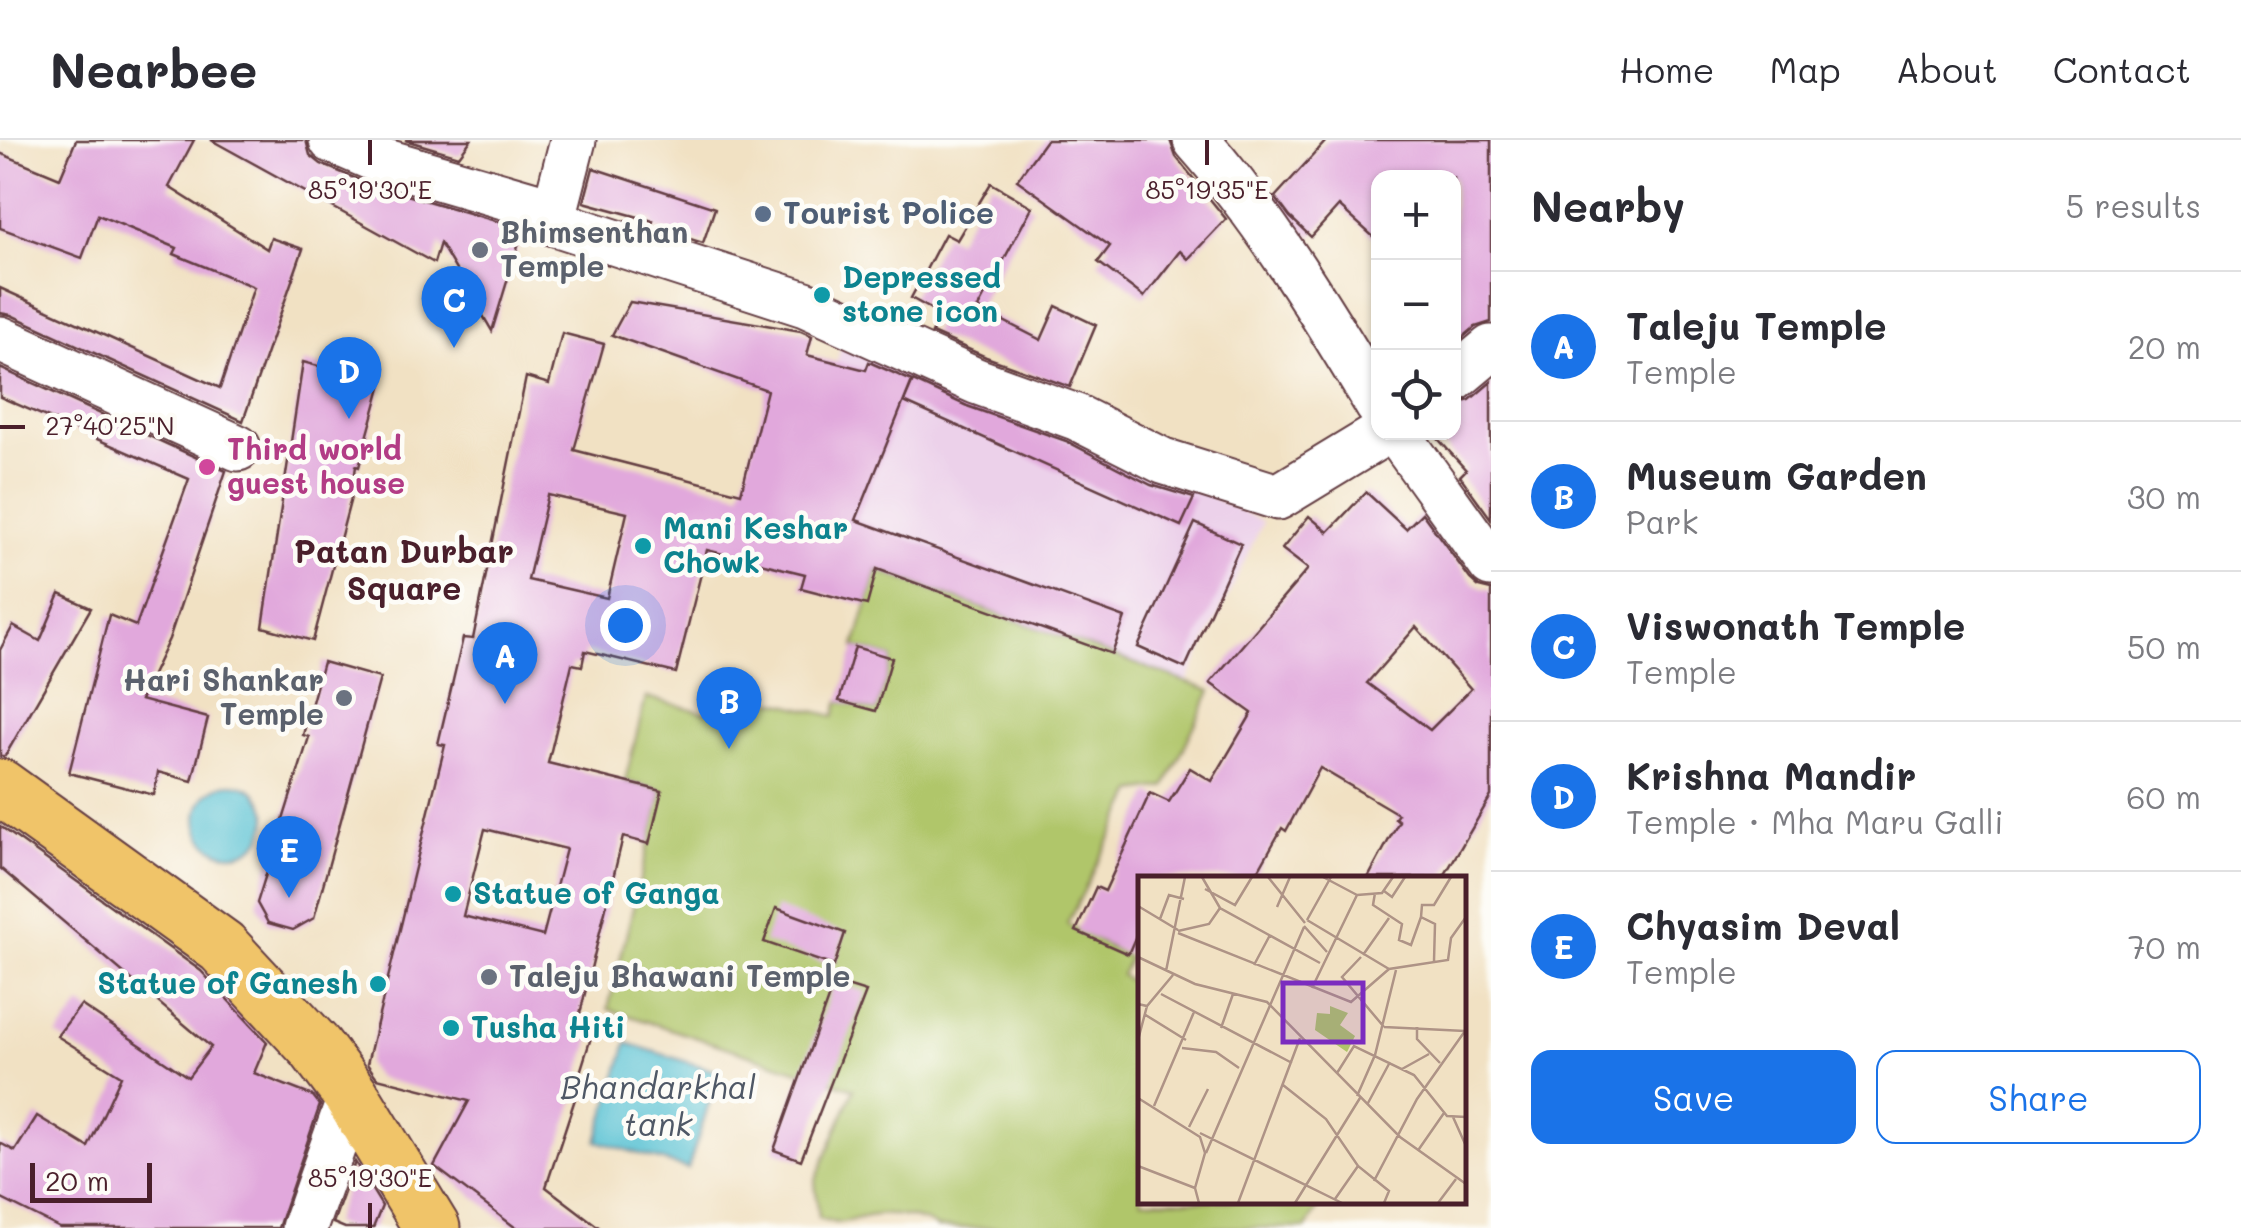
<!DOCTYPE html>
<html lang="en">
<head>
<meta charset="utf-8">
<style>
	body { margin:0; font-family:Mali,sans-serif; background:#f7f7f7; color:#2b2b33 }
	.controls { position:absolute; right:30px; top:30px; display:grid; overflow:hidden; border-radius:20px; box-shadow:0 2px 8px #0004 }
	.controls button { width:90px; height:90px; display:grid; place-items:center; padding:0; border:0; border-bottom:2px solid #e1e1e2; background:#fff; color:#2b2b33; font:50px sans-serif }
	.scale { position:absolute; left:30px; bottom:25px; width:122px; box-sizing:border-box; padding-left:10px; border:5px solid #4a1f2b; border-top:0; font-size:28px; line-height:35px; white-space:nowrap; color:#4a1f2b; -webkit-text-stroke:8px #fdfcf7; paint-order:stroke }
	.you { position:absolute; left:625px; top:485px; width:35px; height:35px; margin:-25px; border:8px solid #fff; border-radius:50%; background:#1a73e8; box-shadow:0 0 0 15px #1a73e833 }
	.badge { display:grid; place-items:center; width:65px; height:65px; border-radius:50%; background:#1a73e8; color:#fff; font-size:32px; font-weight:700 }
	.pin { position:absolute; translate:-50% -82px; filter:drop-shadow(0 2px 5px #0008) }
	.pin::after { content:''; position:absolute; top:52px; width:35px; height:30px; background:inherit; clip-path:polygon(0 0,100% 0,50% 100%) }
	.list { margin:0; padding:0; list-style:none }
	h2 { display:flex; justify-content:space-between; align-items:center; height:130px; margin:0; padding:0 40px; font-size:42px }
	h2 small { font-size:32px; font-weight:400; color:#7c7c81 }
	.list li { display:grid; grid-template-columns:65px 1fr auto; gap:30px; align-items:center; box-sizing:border-box; height:150px; padding:0 40px; border-top:2px solid #e1e1e2 }
	.list b { display:block; font-size:38px; white-space:nowrap }
	.list p { margin:0; font-size:32px; white-space:nowrap; color:#7c7c81 }
	.list em { font-size:32px; font-style:normal; color:#7c7c81 }
	.actions { display:flex; gap:20px; padding:30px 40px }
	.actions a { flex:1; padding:22px 0; border:2px solid #1a73e8; border-radius:20px; text-align:center; font-size:35px; color:#1a73e8 }
	.actions .main { background:#1a73e8; color:#fff }
	.icon { flex:none; width:55px; height:55px; fill:none; stroke:currentColor; stroke-width:2; stroke-linecap:round; stroke-linejoin:round }
	.map { position:relative; flex:none; width:1491px; height:1088px; overflow:hidden }
	header { display:flex; align-items:center; gap:60px; box-sizing:border-box; height:140px; padding:0 50px; background:#fff; border-bottom:2px solid #e1e1e2 }
	header strong { font-size:48px }
	nav { display:flex; gap:55px; margin-inline-start:auto; font-size:35px }
	main { display:flex }
	aside { flex:1; background:#fff }
	.map>svg:first-child { display:block }
	.built { fill:#ecd1ea }
	.green { fill:#b0c66a; stroke:#7d724a; stroke-width:2.5 }
	.water { fill:#57c1d3; stroke:#50707f; stroke-width:2.5 }
	.building { fill:#e1a8dc; fill-rule:evenodd }
	.lines { fill:none; stroke-linecap:round; stroke-linejoin:round }
	.minor-casing { stroke:#633c42; stroke-width:49 }
	.major-casing { stroke:#633c42; stroke-width:59 }
	.minor { stroke:#fff; stroke-width:45 }
	.major { stroke:#f0c469; stroke-width:55 }
	.ticks { fill:none; stroke:#4a1f2b; stroke-width:4 }
	.service-dot { fill:#5c6f8a; stroke:#fdfcf7; stroke-width:4 }
	.worship-dot { fill:#6b7280; stroke:#fdfcf7; stroke-width:4 }
	.culture-dot { fill:#0f9aa8; stroke:#fdfcf7; stroke-width:4 }
	.hotel-dot { fill:#d1479c; stroke:#fdfcf7; stroke-width:4 }
	.labels { text-anchor:middle; stroke-width:9; stroke-linejoin:round; paint-order:stroke }
	.service-label { font-size:30px; font-weight:bold; fill:#4e5e75; stroke:#fdfcf7; text-anchor:start }
	.worship-label { font-size:30px; font-weight:bold; fill:#5b616d; stroke:#fdfcf7; text-anchor:start }
	.culture-label { font-size:30px; font-weight:bold; fill:#0d838f; stroke:#fdfcf7; text-anchor:start }
	.hotel-label { font-size:30px; font-weight:bold; fill:#b23c85; stroke:#fdfcf7; text-anchor:start }
	.neighbourhood-label { font-size:32px; font-weight:bold; fill:#4a1f2b; stroke:#fdfcf7 }
	.water-label { font-size:32px; font-style:italic; fill:#4f5866; stroke:#fdfcf7 }
	.inset-road { fill:none; stroke:#ae9386; stroke-width:2.5 }
	.view { fill:#7b2cbf; fill-opacity:0.15; stroke:#7b2cbf; stroke-width:5 }
	.inset-edge { fill:none; stroke:#4a1f2b; stroke-width:5 }
	.ticks-label { font-size:25px; text-anchor:middle; fill:#4a1f2b; stroke:#fdfcf7; stroke-width:9; stroke-linejoin:round; paint-order:stroke }
</style>
</head>
<body>
<header>
<strong>Nearbee</strong>
<nav><a>Home</a><a>Map</a><a>About</a><a>Contact</a></nav>
</header>
<main>
<div class="map">
<svg width="1491" height="1088" viewBox="0 0 1491 1088">
	<rect width="100%" height="100%" fill="#fdfcf7"/>
	<filter id="ink" filterUnits="userSpaceOnUse"><feTurbulence type="fractalNoise" baseFrequency=".01" numOctaves="2"/><feDisplacementMap in="SourceGraphic" scale="20" xChannelSelector="R" yChannelSelector="G"/><feConvolveMatrix kernelMatrix="1 2 1 2 8 2 1 2 1" color-interpolation-filters="sRGB"/></filter>
	<filter id="wash" filterUnits="userSpaceOnUse"><feTurbulence type="fractalNoise" baseFrequency=".0048" numOctaves="4" result="noise"/><feDisplacementMap in="SourceGraphic" scale="40" xChannelSelector="R" yChannelSelector="G"/><feGaussianBlur stdDeviation="2.25" result="paint"/><feColorMatrix in="noise" values="0 0 0 0 0 0 0 0 0 0 0 0 0 0 0 0 0 1.4 0 .05"/><feComposite in="paint" operator="in"/></filter>
	<g filter="url(#wash)">
		<rect width="100%" height="100%" fill="#f1e1c3"/>
		<polygon class="built" points="844,194 1072,289 1263,382 1181,555 785,428"/>
		<path class="green" d="M877,430L1211,551L1165,647L1134,652L1067,784L1129,818L1121,835L1141,849V1060L1321,1061L1306,1088H937C922,1077 895,1074 876,1075C848,1077 850,1088 819,1078L815,1042L854,949L608,869L662,651L625,641L646,557L707,573L716,547L834,576L839,561L876,571L892,518L855,507Z"/>
		<g class="water">
			<circle cx="232" cy="679" r="35"/>
			<polygon points="627,903 719,932 688,1029 597,1001"/>
		</g>
		<g id="blocks">
			<g class="building">
				<polygon points="76,0 194,0 169,47 267,109 271,98 303,109 243,281 11,175 0,173 0,148 220,248 254,147 174,114 177,108 98,75 82,118 0,88 0,13 60,38"/>
				<polygon points="211,0 306,0 310,15 321,24 366,43 523,89 492,191 440,103 434,123"/>
				<polygon points="405,0 471,0 459,16"/>
				<polygon points="1046,0 1170,0 1176,17 1226,79 1188,119 1180,111 1144,157 1098,122 1110,106 1017,40"/>
				<polygon points="1327,0 1491,0 1491,182 1475,187 1454,205 1454,38 1378,38 1378,101 1339,66 1311,97 1290,77 1275,57"/>
				<polygon points="593,28 715,68 703,103 652,87 653,81 584,62"/>
				<polygon points="991,43 1032,67 978,168 1041,200 1056,166 1096,185 1070,247 986,217 932,193 940,174 911,158 945,94 957,100"/>
				<path d="M630,162L801,191L812,196L807,215L866,230L869,222L912,241L856,380L1125,478L1112,514L877,429L867,465L801,448L805,434L707,410L676,533L585,511L582,526L572,524L548,623L662,651L649,704L623,697L578,882L594,888L572,958L575,959L546,1047L600,1088H516L434,1026L469,961L377,938L367,924L445,605L438,604L463,498L473,499L526,237L549,244L562,193L604,204L574,310L741,353L767,250L612,195ZM548,355L627,373L607,458L528,440ZM485,689L566,709L543,796L463,776Z"/>
				<polygon points="303,222 382,243 359,327 356,326 352,354 313,501 263,487"/>
				<polygon points="0,228 226,331 169,499 140,560 208,578 192,641 158,632 154,655 69,633 109,475 136,486 189,339 0,257"/>
				<polygon points="913,241 967,266 1066,301 1151,345 1194,358 1181,386 904,262"/>
				<polygon points="1491,242 1491,379 1460,336 1466,330 1432,292 1454,292 1454,265 1470,260"/>
				<path d="M1366,352L1406,389L1422,373L1470,439L1479,447L1491,450V656L1443,738H1368L1399,681L1395,678L1398,674L1320,628L1286,691L1282,688L1254,738H1141V784L1128,814L1076,791L1096,747L1105,751L1150,653L1169,662L1190,628L1212,641L1252,573L1210,543L1308,429L1282,409L1309,376L1328,392ZM1416,487L1471,549L1430,590L1367,543Z"/>
				<polygon points="1195,383 1241,404 1185,528 1138,507"/>
				<polygon points="60,454 91,468 5,616 0,616 0,510 13,486 40,501"/>
				<polygon points="855,507 892,518 876,571 839,561"/>
				<polygon points="323,522 380,538 314,778 293,790 268,783 257,763 309,597 303,595"/>
				<polygon points="0,686 201,831 267,902 254,933 313,956 320,965 278,1088 60,1088 0,1058 0,1003 15,1011 37,976 88,1007 121,936 57,896 81,865 188,937 211,907 0,728"/>
				<polygon points="776,768 845,793 834,826 764,802"/>
				<polygon points="834,842 866,852 801,1020 774,1010"/>
				<polygon points="355,1022 382,1066 373,1088 345,1088 333,1083"/>
			</g>
		</g>
	</g>
	<g filter="url(#ink)">
		<use href="#blocks" fill-opacity="0" stroke="#633c42" stroke-width="2.5"/>
		<g class="lines">
			<defs>
				<g id="minor">
					<polyline points="332,0 376,19 545,68 552,82"/>
					<path d="M1196,0C1267,80 1323,174 1378,265"/>
					<polyline points="552,82 805,164 976,241 1076,277 1163,321 1278,357 1385,292"/>
					<polyline points="552,82 573,0"/>
					<polyline points="0,199 238,308"/>
					<polyline points="1454,239 1491,208"/>
					<polyline points="1396,292 1491,424"/>
					<polyline points="304,1088 351,955"/>
				</g>
				<polyline id="major" points="0,647 222,807 315,907 351,955 432,1088"/>
			</defs>
			<use href="#minor" class="minor-casing"/>
			<use href="#major" class="major-casing"/>
			<use href="#minor" class="minor"/>
			<use href="#major" class="major"/>
		</g>
	</g>
	<path class="ticks" d="M370,0V25M1207,0V25M0,287H25M370,1063V1088"/>
	<circle class="service-dot" cx="763" cy="74" r="10"/>
	<g class="worship-dot">
		<circle cx="480" cy="110" r="10"/>
		<circle cx="344" cy="558" r="10"/>
		<circle cx="489" cy="837" r="10"/>
	</g>
	<g class="culture-dot">
		<circle cx="822" cy="155" r="10"/>
		<circle cx="643" cy="406" r="10"/>
		<circle cx="453" cy="754" r="10"/>
		<circle cx="378" cy="844" r="10"/>
		<circle cx="451" cy="888" r="10"/>
	</g>
	<circle class="hotel-dot" cx="207" cy="327" r="10"/>
	<g class="labels">
		<g class="service-label">
			<text x="783" y="84">Tourist Police</text>
		</g>
		<g class="worship-label">
			<text x="500" y="103">Bhimsenthan<tspan x="500" dy="34">Temple</tspan></text>
			<text x="324" y="551" text-anchor="end">Hari Shankar<tspan x="324" dy="34">Temple</tspan></text>
			<text x="509" y="847">Taleju Bhawani Temple</text>
		</g>
		<g class="culture-label">
			<text x="842" y="148">Depressed<tspan x="842" dy="34">stone icon</tspan></text>
			<text x="663" y="399">Mani Keshar<tspan x="663" dy="34">Chowk</tspan></text>
			<text x="473" y="764">Statue of Ganga</text>
			<text x="358" y="854" text-anchor="end">Statue of Ganesh</text>
			<text x="471" y="898">Tusha Hiti</text>
		</g>
		<g class="hotel-label">
			<text x="227" y="320">Third world<tspan x="227" dy="34">guest house</tspan></text>
		</g>
		<g class="neighbourhood-label">
			<text x="404" y="423">Patan Durbar<tspan x="404" dy="37">Square</tspan></text>
		</g>
		<g class="water-label">
			<text x="658" y="959">Bhandarkhal<tspan x="658" dy="37">tank</tspan></text>
		</g>
	</g>
	<g transform="translate(1138 736)">
		<rect width="328" height="328" fill="#f1e1c3"/>
		<path d="M192,130L210,137L202,149L217,160L209,176L177,154L179,137L192,138Z" fill="#b0c66a"/>
		<path class="inset-road" d="M64,1L82,32L182,87M130,1L167,47M185,1L219,19M67,13L97,29L114,1M246,15L254,21L267,1M237,17L235,29L264,48L261,64L273,69L283,41M219,19L244,17L255,1M0,30L40,54M139,31L152,1M22,43L31,19L46,23M169,44L251,93M169,44L193,1M166,50L189,76M40,55L71,48L82,32M40,57L213,126L251,93L310,84L313,62L328,41M225,79L251,42M0,81L57,108L129,126L262,261L328,308M223,81L204,101L246,151M296,85L297,48L283,41L284,29H296L313,1M116,89L132,59M28,95L47,1M174,112L219,19M23,118L154,187M0,128L9,130L35,99M6,138L48,164M246,151L327,155M279,151V163L302,187M83,152L95,118M0,164L9,130M44,172L78,176L101,192M264,193L291,178M199,197L216,170L276,199L309,240L328,241M145,209L188,243L220,290L251,315L246,327M219,220L237,179L258,94M0,222L62,261L67,277L57,312L61,327M230,227L252,186M16,230L56,136M315,241L328,270M51,251L70,213M62,257L204,327M281,273L306,237M68,277L166,51M0,290L57,312M236,305L279,223L327,155M197,323L220,290M100,327L162,162M157,327L222,222M300,327L318,303"/>
		<path class="view" d="M145,107H225V166H145Z"/>
		<rect width="328" height="328" class="inset-edge"/>
	</g>
	<g class="ticks-label">
		<text x="370" y="59">85°19'30"E</text>
		<text x="1207" y="59">85°19'35"E</text>
		<text x="110" y="295">27°40'25"N</text>
		<text x="370" y="1047">85°19'30"E</text>
	</g>
</svg>
<div class="controls">
<button>+</button>
<button>−</button>
<button><svg class="icon" aria-label="locate" viewBox="0 0 24 24"><circle cx="12" cy="12" r="6"/><path d="M12 2v4M12 18v4M2 12h4M18 12h4"/></svg></button>
</div>
<div class="scale">20 m</div>
<div class="you"></div>
<div class="pin badge" style="left:505px;top:564px">A</div>
<div class="pin badge" style="left:729px;top:609px">B</div>
<div class="pin badge" style="left:454px;top:208px">C</div>
<div class="pin badge" style="left:349px;top:279px">D</div>
<div class="pin badge" style="left:289px;top:758px">E</div>
</div>
<aside>
<h2>Nearby<small>5 results</small></h2>
<ul class="list">
<li><span class="badge">A</span><div><b>Taleju Temple</b><p>Temple</p></div><em>20 m</em></li>
<li><span class="badge">B</span><div><b>Museum Garden</b><p>Park</p></div><em>30 m</em></li>
<li><span class="badge">C</span><div><b>Viswonath Temple</b><p>Temple</p></div><em>50 m</em></li>
<li><span class="badge">D</span><div><b>Krishna Mandir</b><p>Temple · Mha Maru Galli</p></div><em>60 m</em></li>
<li><span class="badge">E</span><div><b>Chyasim Deval</b><p>Temple</p></div><em>70 m</em></li>
</ul>
<div class="actions"><a class="main">Save</a><a>Share</a></div>
</aside>
</main>
</body>
</html>
